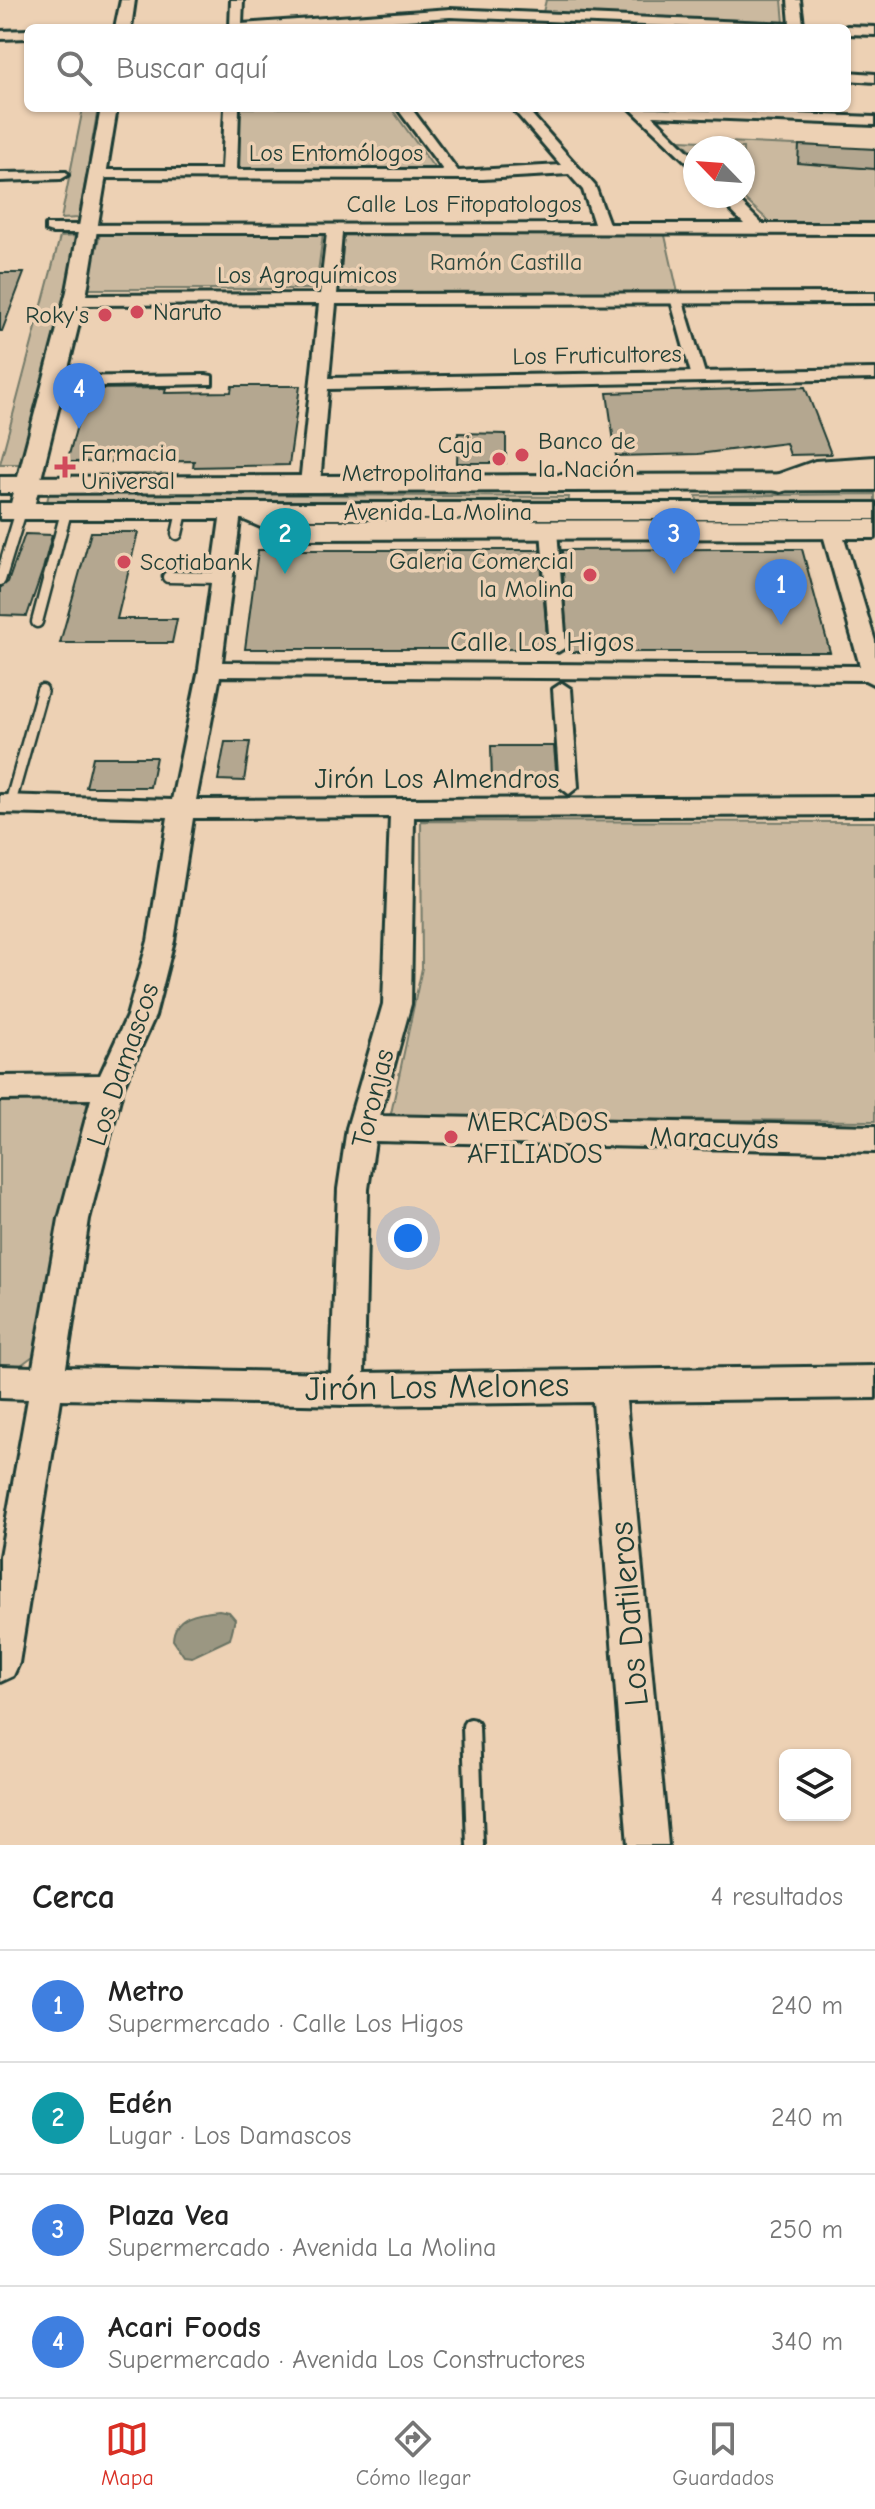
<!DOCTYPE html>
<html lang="es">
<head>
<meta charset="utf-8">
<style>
	body { margin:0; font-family:"Comic Neue",sans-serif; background:#f6f6f6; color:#222 }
	.controls { position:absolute; right:24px; bottom:24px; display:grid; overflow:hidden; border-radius:12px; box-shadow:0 2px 6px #0004 }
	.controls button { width:72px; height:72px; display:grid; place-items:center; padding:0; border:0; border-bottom:2px solid #e0e0e0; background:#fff; color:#222; font:40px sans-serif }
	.compass { position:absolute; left:683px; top:136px; width:72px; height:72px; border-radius:50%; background:#fff; box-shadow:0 2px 6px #0004; rotate:295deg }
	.you { position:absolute; left:408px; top:1238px; width:28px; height:28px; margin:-20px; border:6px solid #fff; border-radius:50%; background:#1a73e8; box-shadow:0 0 0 12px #1a73e833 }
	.badge { display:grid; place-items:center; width:52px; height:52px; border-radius:50%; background:#d93025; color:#fff; font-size:26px; font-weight:700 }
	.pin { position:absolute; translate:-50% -66px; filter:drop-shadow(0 2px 4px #0008) }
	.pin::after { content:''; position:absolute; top:42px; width:28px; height:24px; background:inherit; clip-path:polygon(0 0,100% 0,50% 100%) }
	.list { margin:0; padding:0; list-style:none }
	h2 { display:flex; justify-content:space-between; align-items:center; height:104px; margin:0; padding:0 32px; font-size:34px }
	h2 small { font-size:26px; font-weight:400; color:#767676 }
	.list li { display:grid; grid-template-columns:52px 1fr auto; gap:24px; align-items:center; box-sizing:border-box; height:112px; padding:0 32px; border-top:2px solid #e0e0e0 }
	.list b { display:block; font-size:30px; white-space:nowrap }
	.list p { margin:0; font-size:26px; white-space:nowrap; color:#767676 }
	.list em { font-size:26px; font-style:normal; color:#767676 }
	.icon { flex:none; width:44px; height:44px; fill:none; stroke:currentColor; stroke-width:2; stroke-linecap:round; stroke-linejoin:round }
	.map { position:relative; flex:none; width:875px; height:1845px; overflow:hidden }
	.search { position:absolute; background:#fff; box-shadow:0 2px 6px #0004; left:24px; right:24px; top:24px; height:88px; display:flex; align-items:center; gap:20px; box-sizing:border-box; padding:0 28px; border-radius:12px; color:#767676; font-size:30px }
	.sheet { height:552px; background:#fff }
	nav { display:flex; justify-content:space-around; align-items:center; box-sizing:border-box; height:112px; border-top:2px solid #e0e0e0; background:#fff; font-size:22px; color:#767676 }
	nav a { display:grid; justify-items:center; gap:4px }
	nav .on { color:#d93025 }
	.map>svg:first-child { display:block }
	.green { fill:#cbb99f; stroke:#757b6a; stroke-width:2 }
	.water { fill:#9b9782; stroke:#697363; stroke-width:2 }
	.building { fill:#b4a790; stroke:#1f3d34; stroke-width:2 }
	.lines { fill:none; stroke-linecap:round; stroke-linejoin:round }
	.service-far1-casing { stroke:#1f3d34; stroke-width:15 }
	.service-casing { stroke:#1f3d34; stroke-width:22 }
	.pedestrian-casing { stroke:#1f3d34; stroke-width:6 }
	.minor-casing { stroke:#1f3d34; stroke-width:6 }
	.tertiary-casing { stroke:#1f3d34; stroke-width:6 }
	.secondary-casing { stroke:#1f3d34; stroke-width:6 }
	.primary-casing { stroke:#1f3d34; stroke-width:6 }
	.service-far1 { stroke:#edd1b4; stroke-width:10 }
	.service { stroke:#edd1b4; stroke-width:16 }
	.pedestrian { fill:#edd1b4; fill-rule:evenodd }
	.minor { fill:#edd1b4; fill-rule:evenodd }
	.tertiary { fill:#edd1b4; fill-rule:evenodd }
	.secondary { fill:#edd1b4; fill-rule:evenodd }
	.primary { fill:#edd1b4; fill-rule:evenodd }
	.poi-dot { fill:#d1495b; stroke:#edd1b4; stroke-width:3 }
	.labels { text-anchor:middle; stroke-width:7; stroke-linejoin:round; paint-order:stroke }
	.far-street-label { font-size:24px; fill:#1f3d34; stroke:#edd1b4 }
	.far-park-label { font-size:24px; fill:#30493f; stroke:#edd1b4 }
	.far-poi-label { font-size:24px; fill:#1f3d34; stroke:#edd1b4; text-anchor:start }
	.street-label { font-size:28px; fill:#1f3d34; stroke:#edd1b4 }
	.poi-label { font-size:28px; fill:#1f3d34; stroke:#edd1b4; text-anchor:start }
	.near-street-label { font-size:34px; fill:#1f3d34; stroke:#edd1b4 }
</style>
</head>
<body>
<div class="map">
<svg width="875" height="1845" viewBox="0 0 875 1845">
	<rect width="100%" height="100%" fill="#edd1b4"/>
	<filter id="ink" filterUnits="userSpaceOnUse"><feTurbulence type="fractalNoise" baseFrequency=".0125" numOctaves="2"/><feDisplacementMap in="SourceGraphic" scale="16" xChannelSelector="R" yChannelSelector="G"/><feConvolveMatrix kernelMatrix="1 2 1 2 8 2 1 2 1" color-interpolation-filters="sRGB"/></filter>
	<g filter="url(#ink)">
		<g class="green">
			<polygon points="546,0 782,0 784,23 543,12"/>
			<polygon points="83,108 98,108 79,218 61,219"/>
			<polygon points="239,108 391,108 435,169 236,171"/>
			<polygon points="680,140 819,146 815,164 875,169 875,227 771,223 741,196 743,148 695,148 695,153"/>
			<polygon points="664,231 678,293 339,294 344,232"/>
			<polygon points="323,233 316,289 86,289 100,234"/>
			<polygon points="79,236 21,464 0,464 60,237"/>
			<polygon points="49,493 569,497 568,506 47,502"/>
			<polygon points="875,494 875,503 698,503 696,496"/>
			<polygon points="421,821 875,822 875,1121 390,1118 422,968"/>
			<polygon points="0,1098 80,1098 92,1107 59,1215 37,1353 17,1368 0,1367"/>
		</g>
		<path class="water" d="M219,1610L229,1612L235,1619L230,1639L192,1657L184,1656L173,1640C174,1615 198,1612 219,1610Z"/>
		<g class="building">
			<polygon points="799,145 875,149 875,169 798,163"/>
			<polygon points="0,273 24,273 2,331 0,331"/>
			<polygon points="232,386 300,386 289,465 193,467 194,461 67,462 87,389 166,388 165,393 231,392"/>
			<polygon points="805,387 831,454 790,455 786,443 698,454 616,456 607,393"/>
			<polygon points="458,433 506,434 506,463 457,463"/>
			<polygon points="91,532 138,532 117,619 177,619 172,643 60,643"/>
			<polygon points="25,534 52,535 43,569 27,616 0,615 0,588 8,582"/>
			<polygon points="724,549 802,549 830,652 567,652 562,550"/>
			<polygon points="258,550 540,550 548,649 245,649"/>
			<polygon points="225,742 250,742 244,781 218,780"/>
			<polygon points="491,746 554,746 557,781 492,782"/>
			<polygon points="93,757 156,757 150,787 86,787"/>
		</g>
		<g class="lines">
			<defs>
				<g id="service-far1">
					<polyline points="177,534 182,512"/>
					<polyline points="168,577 222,578"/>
					<polyline points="0,580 21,511"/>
					<polyline points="37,622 66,512"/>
					<polyline points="10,804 42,690"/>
				</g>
				<polyline id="service" points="471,1727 475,1845"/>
				<g id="pedestrian">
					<polygon points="676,294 682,298 706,377 704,380 692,377 670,298"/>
					<polygon points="549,525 557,530 566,647 558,652 550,647 541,530"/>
					<polygon points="562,683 571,689 578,787 569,794 560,787 553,689"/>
				</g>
				<g id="minor">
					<polygon points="231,0 243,0 242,24 450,9 790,24 788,0 800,0 803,24 812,28 717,28 450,17 290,28 230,28"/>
					<polygon points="847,26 875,27 875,35 847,34 847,28 842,28"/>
					<polygon points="28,30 28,38 0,39 0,31"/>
					<polygon points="847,72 875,74 875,82 847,80"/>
					<polygon points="225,108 239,108 237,170 443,170 397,108 411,108 458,171 561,165 512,108 526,108 595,186 609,224 744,224 717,196 734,196 762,224 875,224 875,234 342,233 337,294 875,293 875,303 336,304 329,378 875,369 875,379 328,389 320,484 310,490 303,488 300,484 319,304 75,305 67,300 75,295 320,294 327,233 52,233 46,231 46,225 594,224 583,190 569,174 483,179 98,178 91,174 98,170 222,170"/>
					<polygon points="630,108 875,117 875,125 653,116 695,158 695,170"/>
					<polygon points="66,172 68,175 61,179 0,181 0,173"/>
					<polygon points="206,375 212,376 212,384 53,387 44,382 53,377"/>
					<path d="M231,506L241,512L222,662L860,666L822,531L832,525L842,531L875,641V685L865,680L220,676L196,800L875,797V815L414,817L411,1004L380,1116L875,1126V1152L375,1141L368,1189L364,1373L875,1366V1398L626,1401L668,1845H628L593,1402L347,1405L61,1399L19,1663L13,1676L0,1682V1556L28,1399L0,1398V1366L33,1367L59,1219L91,1099L0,1100V1076L100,1075L127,1016L148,941L168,817L0,813V795L172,800L199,669L221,512ZM390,817L383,1004L347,1128L338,1189L331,1373L66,1367L89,1219L123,1087L155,1016L174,941L193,818Z"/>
				</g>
				<g id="tertiary">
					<polygon points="121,0 135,0 131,28 115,28"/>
					<polygon points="101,108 117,108 87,291 33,511 21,518 9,511 67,291"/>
				</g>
				<g id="secondary">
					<polygon points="875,474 875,490 0,493 0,477"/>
					<rect x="0" y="503" width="875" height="16"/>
				</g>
				<g id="primary">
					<polygon points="875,457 875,475 819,479 781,492 770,489 766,483 770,477 815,461"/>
					<polygon points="251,503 293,521 875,520 875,538 288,539 240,518 236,512 240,506"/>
				</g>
			</defs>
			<use href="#service-far1" class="service-far1-casing"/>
			<use href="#service" class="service-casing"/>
			<use href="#pedestrian" class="pedestrian-casing"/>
			<use href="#minor" class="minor-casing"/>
			<use href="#tertiary" class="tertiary-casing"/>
			<use href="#secondary" class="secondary-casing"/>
			<use href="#primary" class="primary-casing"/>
			<use href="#service-far1" class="service-far1"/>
			<use href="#service" class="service"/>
			<use href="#pedestrian" class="pedestrian"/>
			<use href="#minor" class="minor"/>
			<use href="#tertiary" class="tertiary"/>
			<use href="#secondary" class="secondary"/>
			<use href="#primary" class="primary"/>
		</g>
	</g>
	<g class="poi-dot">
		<circle cx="137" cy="312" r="8"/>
		<circle cx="105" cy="315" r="8"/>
		<circle cx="522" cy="455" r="8"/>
		<circle cx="499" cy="459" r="8"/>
		<path d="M61 455h8v8h8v8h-8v8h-8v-8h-8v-8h8z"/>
		<circle cx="124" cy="562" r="8"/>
		<circle cx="590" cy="575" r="8"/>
		<circle cx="451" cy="1137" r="8"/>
	</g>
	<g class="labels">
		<g class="far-street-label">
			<text x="336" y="161">Los Entomólogos</text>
			<text x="464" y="212">Calle Los Fitopatologos</text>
			<text x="307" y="283">Los Agroquímicos</text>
			<text transform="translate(597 355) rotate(-1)" y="8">Los Fruticultores</text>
			<text x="438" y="520">Avenida La Molina</text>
		</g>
		<g class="far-park-label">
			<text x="506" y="270">Ramón Castilla</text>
		</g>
		<g class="far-poi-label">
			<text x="153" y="320">Naruto</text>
			<text x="89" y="323" text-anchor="end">Roky's</text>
			<text x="538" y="449">Banco de<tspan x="538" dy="28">la Nación</tspan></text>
			<text x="483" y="453" text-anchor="end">Caja<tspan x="483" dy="28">Metropolitana</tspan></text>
			<text x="81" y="461">Farmacia<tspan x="81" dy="28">Universal</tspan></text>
			<text x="574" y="569" text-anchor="end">Galeria Comercial<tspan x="574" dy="28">la Molina</tspan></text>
			<text x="140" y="570">Scotiabank</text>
		</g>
		<g class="street-label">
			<text x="542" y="651">Calle Los Higos</text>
			<text x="437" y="788">Jirón Los Almendros</text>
			<text transform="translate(122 1064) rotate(-71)" y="10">Los Damascos</text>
			<text transform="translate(372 1098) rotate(-76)" y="10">Toronjas</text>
			<text transform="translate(714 1137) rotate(1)" y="10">Maracuyás</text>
		</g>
		<g class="poi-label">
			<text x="467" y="1131">MERCADOS<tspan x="467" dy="32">AFILIADOS</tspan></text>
		</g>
		<g class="near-street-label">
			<text transform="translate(437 1386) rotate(-1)" y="12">Jirón Los Melones</text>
			<text transform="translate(628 1614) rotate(-95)" y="12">Los Datileros</text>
		</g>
	</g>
</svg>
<div class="controls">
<button><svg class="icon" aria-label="layers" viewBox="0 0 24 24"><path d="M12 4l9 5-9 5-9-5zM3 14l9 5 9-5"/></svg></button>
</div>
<svg class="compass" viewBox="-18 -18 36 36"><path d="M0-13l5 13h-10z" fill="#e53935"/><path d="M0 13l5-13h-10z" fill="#767676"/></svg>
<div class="you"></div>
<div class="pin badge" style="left:781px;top:625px;background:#3f7fe0">1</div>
<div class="pin badge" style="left:285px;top:574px;background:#0f9aa8">2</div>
<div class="pin badge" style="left:674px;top:574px;background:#3f7fe0">3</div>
<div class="pin badge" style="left:79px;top:429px;background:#3f7fe0">4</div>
<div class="search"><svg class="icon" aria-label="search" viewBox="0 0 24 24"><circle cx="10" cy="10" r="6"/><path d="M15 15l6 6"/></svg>Buscar aquí</div>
</div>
<section class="sheet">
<h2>Cerca<small>4 resultados</small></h2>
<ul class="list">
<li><span class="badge" style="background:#3f7fe0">1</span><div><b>Metro</b><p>Supermercado · Calle Los Higos</p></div><em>240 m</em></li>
<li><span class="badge" style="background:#0f9aa8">2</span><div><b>Edén</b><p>Lugar · Los Damascos</p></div><em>240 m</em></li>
<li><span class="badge" style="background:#3f7fe0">3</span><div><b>Plaza Vea</b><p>Supermercado · Avenida La Molina</p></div><em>250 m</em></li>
<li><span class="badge" style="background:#3f7fe0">4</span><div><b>Acari Foods</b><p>Supermercado · Avenida Los Constructores</p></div><em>340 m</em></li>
</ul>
</section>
<nav>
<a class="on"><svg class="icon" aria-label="map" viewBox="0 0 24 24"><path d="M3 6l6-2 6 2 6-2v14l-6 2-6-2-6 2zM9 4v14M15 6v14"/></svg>Mapa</a>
<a><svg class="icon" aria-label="directions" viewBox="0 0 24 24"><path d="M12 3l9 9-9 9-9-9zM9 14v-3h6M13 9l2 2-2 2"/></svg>Cómo llegar</a>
<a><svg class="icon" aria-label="saved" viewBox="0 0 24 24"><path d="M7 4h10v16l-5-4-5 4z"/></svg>Guardados</a>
</nav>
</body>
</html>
